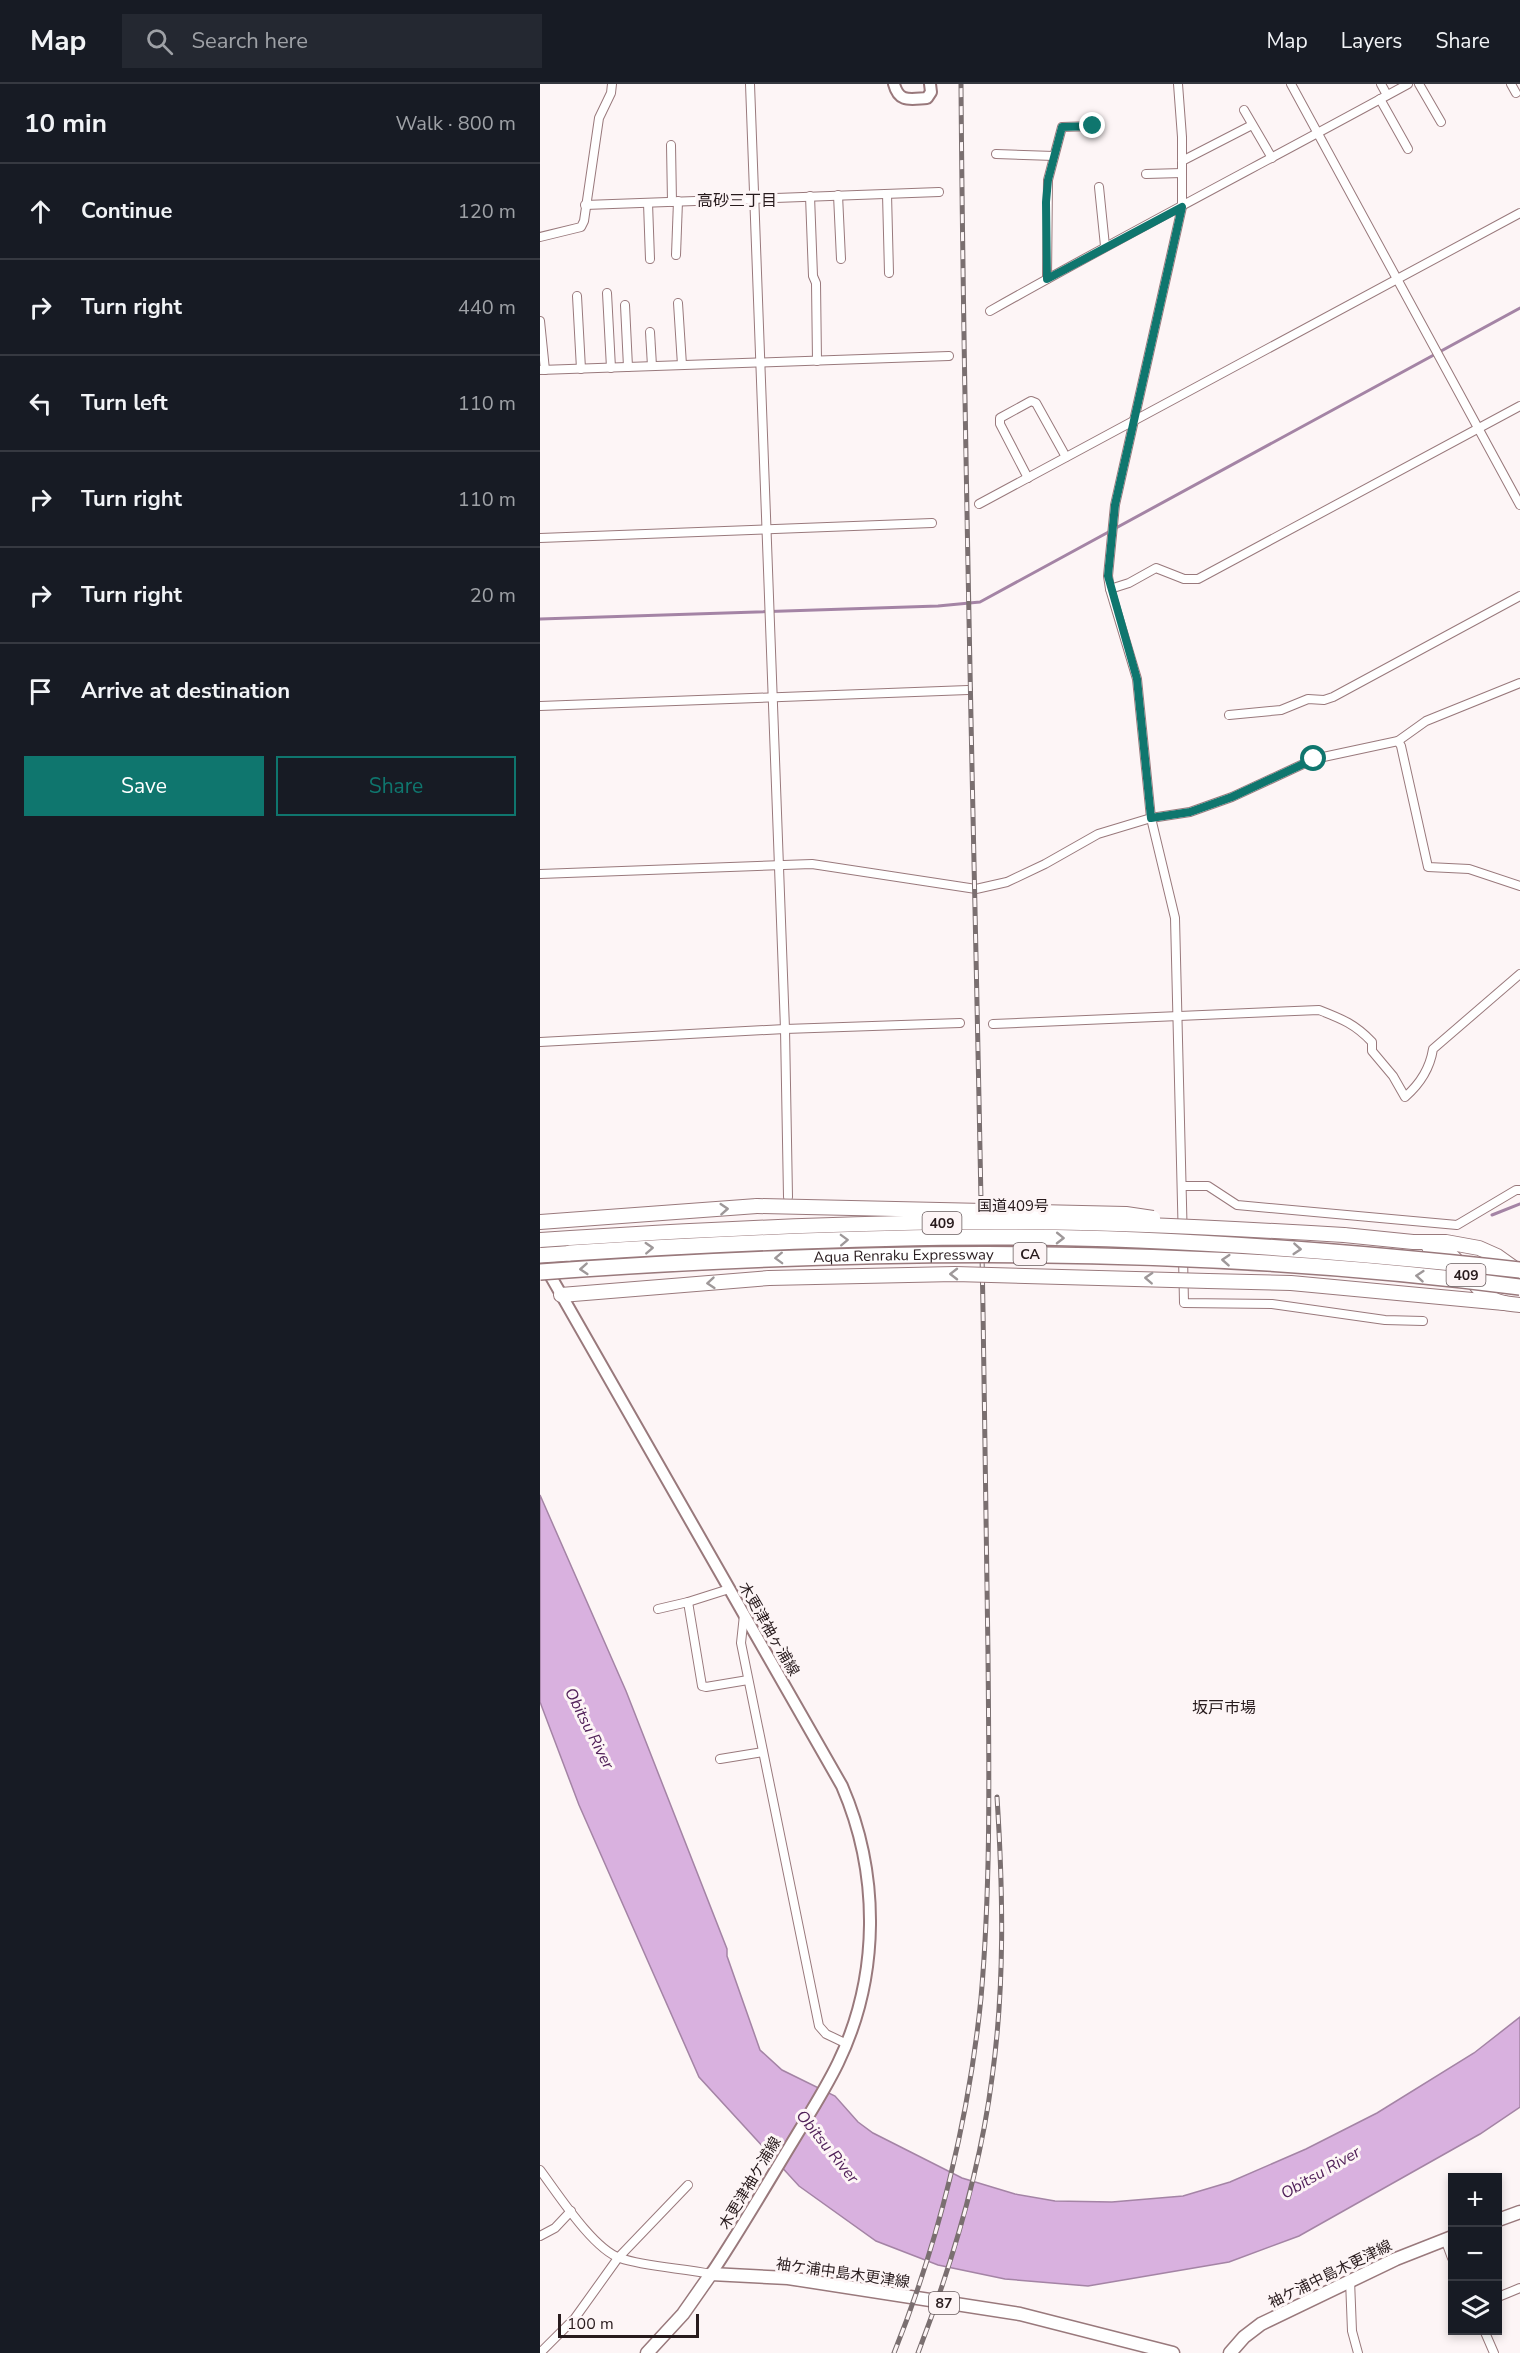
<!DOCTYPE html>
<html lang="en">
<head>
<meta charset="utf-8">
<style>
	body { margin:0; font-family:"Nunito Sans","Noto Sans JP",sans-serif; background:#242831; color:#f1f3f6 }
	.controls { position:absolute; right:18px; bottom:18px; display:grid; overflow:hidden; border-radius:0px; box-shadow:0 3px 9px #0003 }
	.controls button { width:54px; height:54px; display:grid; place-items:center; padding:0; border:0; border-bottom:2px solid #363941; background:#171b24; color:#f1f3f6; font:30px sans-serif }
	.scale { position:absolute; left:18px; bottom:15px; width:141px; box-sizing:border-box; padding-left:6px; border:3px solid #281b1d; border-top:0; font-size:16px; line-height:21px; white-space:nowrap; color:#281b1d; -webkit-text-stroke:4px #fdf5f6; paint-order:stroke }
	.stop { position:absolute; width:18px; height:18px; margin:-14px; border:4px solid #0f766e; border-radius:50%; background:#fff }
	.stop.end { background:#0f766e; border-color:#fff; box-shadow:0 2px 6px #0008 }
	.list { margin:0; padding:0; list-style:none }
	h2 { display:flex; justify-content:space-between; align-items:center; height:78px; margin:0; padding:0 24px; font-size:26px }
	h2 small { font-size:20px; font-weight:400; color:#9ea1a6 }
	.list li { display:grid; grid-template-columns:39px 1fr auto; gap:18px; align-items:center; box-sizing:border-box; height:96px; padding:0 24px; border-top:2px solid #363941 }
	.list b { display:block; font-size:22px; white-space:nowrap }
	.list em { font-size:20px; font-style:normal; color:#9ea1a6 }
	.actions { display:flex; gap:12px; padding:18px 24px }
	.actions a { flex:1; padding:14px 0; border:2px solid #0f766e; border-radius:0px; text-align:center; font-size:21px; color:#0f766e }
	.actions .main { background:#0f766e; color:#fff }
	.icon { flex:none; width:33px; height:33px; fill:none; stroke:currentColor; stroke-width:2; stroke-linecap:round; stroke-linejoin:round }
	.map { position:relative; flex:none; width:980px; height:2269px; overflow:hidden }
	header { display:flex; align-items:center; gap:36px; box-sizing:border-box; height:84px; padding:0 30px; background:#171b24; border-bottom:2px solid #363941 }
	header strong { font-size:28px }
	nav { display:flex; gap:33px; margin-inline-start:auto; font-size:21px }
	.search { width:420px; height:54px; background:#242831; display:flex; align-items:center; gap:15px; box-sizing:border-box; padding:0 21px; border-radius:0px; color:#9ea1a6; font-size:22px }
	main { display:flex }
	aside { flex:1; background:#171b24 }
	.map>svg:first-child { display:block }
	.water { fill:#d9b1df; stroke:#a484a5; stroke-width:1.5 }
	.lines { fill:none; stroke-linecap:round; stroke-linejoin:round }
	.stream { stroke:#a484a5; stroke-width:3 }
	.minor-casing { stroke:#99797c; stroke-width:10 }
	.tertiary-casing { stroke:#99797c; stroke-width:14 }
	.secondary-casing { stroke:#99797c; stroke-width:14 }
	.primary-casing { stroke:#99797c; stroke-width:15 }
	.trunk-casing { stroke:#99797c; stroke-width:16 }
	.motorway-casing { stroke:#99797c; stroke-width:18 }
	.minor { stroke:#fff; stroke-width:8 }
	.tertiary { stroke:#fff; stroke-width:10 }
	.secondary { stroke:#fff; stroke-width:10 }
	.primary { stroke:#fff; stroke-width:12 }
	.trunk { stroke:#fff; stroke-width:14 }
	.motorway { stroke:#fff; stroke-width:15 }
	.rail-casing { stroke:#7a6f70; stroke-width:5 }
	.rail { stroke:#fdf5f6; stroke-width:3; stroke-dasharray:9; stroke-linecap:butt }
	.trunk-bridge-casing { stroke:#99797c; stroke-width:16; stroke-linecap:butt }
	.motorway-bridge-casing { stroke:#99797c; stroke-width:18; stroke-linecap:butt }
	.trunk-bridge { stroke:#fff; stroke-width:14 }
	.motorway-bridge { stroke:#fff; stroke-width:15 }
	.oneway { stroke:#9e9899 }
	.route { stroke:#0f766e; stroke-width:8 }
	.labels { text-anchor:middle; stroke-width:6; stroke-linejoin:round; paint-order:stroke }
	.shield { fill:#fdf5f6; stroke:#685c5e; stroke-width:1.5 }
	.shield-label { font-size:14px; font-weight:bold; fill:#281b1d }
	.street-label { font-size:15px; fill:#281b1d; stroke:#fdf5f6 }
	.neighbourhood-label { font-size:16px; fill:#281b1d; stroke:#fdf5f6 }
	.water-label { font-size:16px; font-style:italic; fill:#512159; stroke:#fdf5f6 }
</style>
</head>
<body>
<header>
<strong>Map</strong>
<div class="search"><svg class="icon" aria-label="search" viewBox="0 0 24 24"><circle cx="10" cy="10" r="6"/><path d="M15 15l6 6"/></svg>Search here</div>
<nav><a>Map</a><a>Layers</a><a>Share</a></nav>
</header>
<main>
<aside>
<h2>10 min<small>Walk · 800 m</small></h2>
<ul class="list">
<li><svg class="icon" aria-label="ahead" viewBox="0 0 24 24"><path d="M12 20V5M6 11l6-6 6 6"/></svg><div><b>Continue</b></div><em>120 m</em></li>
<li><svg class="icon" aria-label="right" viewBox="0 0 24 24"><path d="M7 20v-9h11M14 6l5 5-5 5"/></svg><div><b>Turn right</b></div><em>440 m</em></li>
<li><svg class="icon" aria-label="left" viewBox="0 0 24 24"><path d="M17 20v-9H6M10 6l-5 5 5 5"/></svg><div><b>Turn left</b></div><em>110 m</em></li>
<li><svg class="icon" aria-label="right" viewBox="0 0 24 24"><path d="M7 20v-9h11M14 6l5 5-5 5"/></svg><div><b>Turn right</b></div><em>110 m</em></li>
<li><svg class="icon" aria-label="right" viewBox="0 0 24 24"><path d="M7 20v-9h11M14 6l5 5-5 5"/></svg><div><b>Turn right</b></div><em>20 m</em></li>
<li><svg class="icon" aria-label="arrive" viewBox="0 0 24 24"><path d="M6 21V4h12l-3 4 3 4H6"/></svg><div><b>Arrive at destination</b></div></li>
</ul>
<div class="actions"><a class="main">Save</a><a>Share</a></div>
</aside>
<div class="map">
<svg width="980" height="2269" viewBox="0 0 980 2269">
	<rect width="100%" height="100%" fill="#fdf5f6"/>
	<polygon class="water" points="0,1411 86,1607 187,1865 187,1872 220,1966 242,1986 295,2012 318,2038 333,2049 422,2094 475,2110 515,2117 572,2118 643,2112 690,2098 766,2065 837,2029 934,1969 980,1933 980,2023 940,2050 759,2152 689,2178 548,2202 465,2195 398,2181 336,2157 259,2102 159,1993 39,1721 0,1618"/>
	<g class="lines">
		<g class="stream">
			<polyline points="0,535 398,522 440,518 980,224"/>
			<polyline points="952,1131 980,1120"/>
		</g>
		<defs>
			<g id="minor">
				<polyline points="210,0 245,945 248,1113"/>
				<polyline points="638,0 642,53 642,123 575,421 568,492 570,505 597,595 611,734 635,834 643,1160"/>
				<polyline points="751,0 980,421"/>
				<polyline points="841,0 847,11"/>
				<polyline points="879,0 901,38"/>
				<polyline points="971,0 976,9"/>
				<polyline points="840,15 868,65"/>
				<polyline points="704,26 732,74"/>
				<polyline points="131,61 132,118"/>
				<polyline points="456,70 514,72"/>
				<polyline points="642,77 712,41"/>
				<polyline points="606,90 642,89"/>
				<polyline points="559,103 565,162"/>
				<polyline points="347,110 349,189"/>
				<polyline points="298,111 301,175"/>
				<polyline points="270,112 273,192 276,199 277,277"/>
				<polyline points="108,119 110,175"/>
				<polyline points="45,121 399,108"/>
				<polyline points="0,153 41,143 44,137 59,34 71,9 72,0"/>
				<polyline points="136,171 138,117"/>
				<polyline points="507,195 508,96 522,43 553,42"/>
				<polyline points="67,209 71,284"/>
				<polyline points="37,212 41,285"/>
				<polyline points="138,219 142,281"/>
				<polyline points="85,221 88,283"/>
				<path d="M450,227C588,149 729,76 868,0"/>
				<polyline points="0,237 5,286"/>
				<polyline points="110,248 112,282"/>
				<polyline points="0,286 409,272"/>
				<polyline points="488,394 460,340 460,334 491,317 496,319 526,373"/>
				<polyline points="439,420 980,129"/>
				<polyline points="0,454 392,439"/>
				<polyline points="570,505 589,499 616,484 644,495 658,495 980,322"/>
				<polyline points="0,622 428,606"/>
				<polyline points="689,631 741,626 768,615 784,616 793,613 980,512"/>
				<polyline points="858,657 861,662 888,783 929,785 980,802"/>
				<polyline points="0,790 272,780 436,805 467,798 505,780 558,750 611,734 650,728 692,713 774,675 858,657 886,637 980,599"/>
				<path d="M453,940L779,926C802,935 815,940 832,958V967L853,992L865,1013C880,1000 890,984 893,965L980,890"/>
				<polyline points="0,958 245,945 420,939"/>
				<polyline points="642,1102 668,1102 697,1121 917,1141 976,1106 980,1106"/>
				<polyline points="643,1172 644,1219 732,1220 845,1236 883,1237"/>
				<polyline points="148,1518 189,1505"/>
				<polyline points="118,1525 148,1518 162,1602 166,1603 208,1596"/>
				<polyline points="204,1531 201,1559 279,1942 286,1950 307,1960"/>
				<polyline points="180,1675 223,1668"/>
				<path d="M0,2086C18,2110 53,2165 80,2174C106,2183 143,2184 171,2190"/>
				<polyline points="0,2152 15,2144 31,2127"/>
				<polyline points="905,2155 912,2174"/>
				<polyline points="810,2196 812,2247 818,2269"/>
				<polyline points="958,2213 980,2204"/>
				<polyline points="944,2246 954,2269"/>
				<polyline points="0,2269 35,2234 78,2174 148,2101"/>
			</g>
			<path id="tertiary" d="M354,0C359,19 370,15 387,14L391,8L390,0"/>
			<path id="secondary" d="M6,1184L302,1702C340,1790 340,1892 298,1979C284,2008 266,2035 250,2062C224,2105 199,2148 171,2190"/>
			<g id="primary">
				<polyline points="958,2136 980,2128"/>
				<polyline points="107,2269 143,2230 171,2190 248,2194 480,2230 633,2269"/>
				<polyline points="690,2269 704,2253 721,2240 856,2175 912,2153"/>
			</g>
			<g id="trunk">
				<polyline points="0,1138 217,1122"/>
				<polyline points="804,1151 873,1158 906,1158 939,1164 957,1172 978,1187"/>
				<path d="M889,1163C894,1164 899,1164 903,1166C920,1173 932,1205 953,1215C961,1220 971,1220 980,1221"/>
				<polyline points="668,1197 751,1199 964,1219"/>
				<polyline points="21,1211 229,1194"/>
			</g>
			<polyline id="motorway" points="0,1171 30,1169"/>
		</defs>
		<use href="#minor" class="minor-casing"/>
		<use href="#tertiary" class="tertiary-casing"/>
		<use href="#secondary" class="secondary-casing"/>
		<use href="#primary" class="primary-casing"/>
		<use href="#trunk" class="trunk-casing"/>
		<use href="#motorway" class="motorway-casing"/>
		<use href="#minor" class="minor"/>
		<use href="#tertiary" class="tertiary"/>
		<use href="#secondary" class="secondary"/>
		<use href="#primary" class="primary"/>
		<use href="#trunk" class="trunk"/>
		<use href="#motorway" class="motorway"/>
		<defs>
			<g id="rail">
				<path d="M354,2269C399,2157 429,2034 441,1914C451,1799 449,1685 448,1570C446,1455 445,1341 443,1226C436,818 424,409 421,0"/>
				<path d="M378,2269C412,2180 440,2088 452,1994C465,1901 463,1807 457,1713"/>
			</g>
		</defs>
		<use href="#rail" class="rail-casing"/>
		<use href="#rail" class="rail"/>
		<defs>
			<g id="trunk-bridge">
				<polyline points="217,1122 586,1130 613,1134"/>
				<path d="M0,1156C151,1146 303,1138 454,1138C571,1138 688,1144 804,1151"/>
				<polyline points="229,1194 415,1190 668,1197"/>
			</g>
			<g id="motorway-bridge">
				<path d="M30,1169C172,1160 314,1153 455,1153C631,1153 806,1167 980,1186"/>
				<path id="s1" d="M0,1188C327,1164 655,1161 980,1203"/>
			</g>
		</defs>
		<use href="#trunk-bridge" class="trunk-bridge-casing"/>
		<use href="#motorway-bridge" class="motorway-bridge-casing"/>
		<use href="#trunk-bridge" class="trunk-bridge"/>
		<use href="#motorway-bridge" class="motorway-bridge"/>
	</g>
	<defs><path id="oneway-chevron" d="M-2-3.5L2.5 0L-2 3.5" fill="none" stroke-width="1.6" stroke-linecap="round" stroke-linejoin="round" transform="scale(1.5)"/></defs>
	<g class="oneway">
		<use href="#oneway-chevron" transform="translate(184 1125) rotate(-4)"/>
		<use href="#oneway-chevron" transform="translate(520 1154) rotate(1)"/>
		<use href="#oneway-chevron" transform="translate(304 1156) rotate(-2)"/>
		<use href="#oneway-chevron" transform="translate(109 1164) rotate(-3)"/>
		<use href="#oneway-chevron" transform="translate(757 1165) rotate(4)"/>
		<use href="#oneway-chevron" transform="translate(239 1174) rotate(178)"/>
		<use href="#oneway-chevron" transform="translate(686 1176) rotate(-176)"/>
		<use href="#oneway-chevron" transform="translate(44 1185) rotate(176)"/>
		<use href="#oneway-chevron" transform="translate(414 1190) rotate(180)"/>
		<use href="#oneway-chevron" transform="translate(880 1192) rotate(-175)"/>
		<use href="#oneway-chevron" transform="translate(609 1194) rotate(-177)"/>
		<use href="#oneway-chevron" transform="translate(171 1199) rotate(175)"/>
	</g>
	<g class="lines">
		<polyline class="route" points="553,42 522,43 508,96 506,118 507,195 642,123 575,421 568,492 597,595 611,734 650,728 692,713 774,675"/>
	</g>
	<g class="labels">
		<g class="shield">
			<rect x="382.5" y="1128" width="39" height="22" rx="4.5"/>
			<rect x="473.5" y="1159" width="33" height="22" rx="4.5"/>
			<rect x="906.5" y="1180" width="39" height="22" rx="4.5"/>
			<rect x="389" y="2208" width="30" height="22" rx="4.5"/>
		</g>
		<g class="shield-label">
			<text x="402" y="1144">409</text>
			<text x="490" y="1175">CA</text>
			<text x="926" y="1196">409</text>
			<text x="404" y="2224">87</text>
		</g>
		<g class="street-label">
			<text x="473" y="1127">国道409号</text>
			<text dy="5" stroke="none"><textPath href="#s1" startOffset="364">Aqua Renraku Expressway</textPath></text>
			<text transform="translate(229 1545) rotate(60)" y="5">木更津袖ヶ浦線</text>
			<text transform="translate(210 2099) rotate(-59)" y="5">木更津袖ケ浦線</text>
			<text transform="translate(303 2189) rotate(8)" y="5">袖ケ浦中島木更津線</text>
			<text transform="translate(790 2190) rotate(-26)" y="5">袖ケ浦中島木更津線</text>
		</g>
		<g class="neighbourhood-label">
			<text x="197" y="122">高砂三丁目</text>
			<text x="684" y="1629">坂戸市場</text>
		</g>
		<g class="water-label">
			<text transform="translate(50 1644) rotate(63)" y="6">Obitsu River</text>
			<text transform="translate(288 2062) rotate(51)" y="6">Obitsu River</text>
			<text transform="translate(780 2088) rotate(-30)" y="6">Obitsu River</text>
		</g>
	</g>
</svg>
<div class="controls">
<button>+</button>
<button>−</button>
<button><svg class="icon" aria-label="layers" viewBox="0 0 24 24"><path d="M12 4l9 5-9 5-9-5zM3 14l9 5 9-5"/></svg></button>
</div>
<div class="scale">100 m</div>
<div class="stop" style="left:774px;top:675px"></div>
<div class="stop end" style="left:553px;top:42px"></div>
</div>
</main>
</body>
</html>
